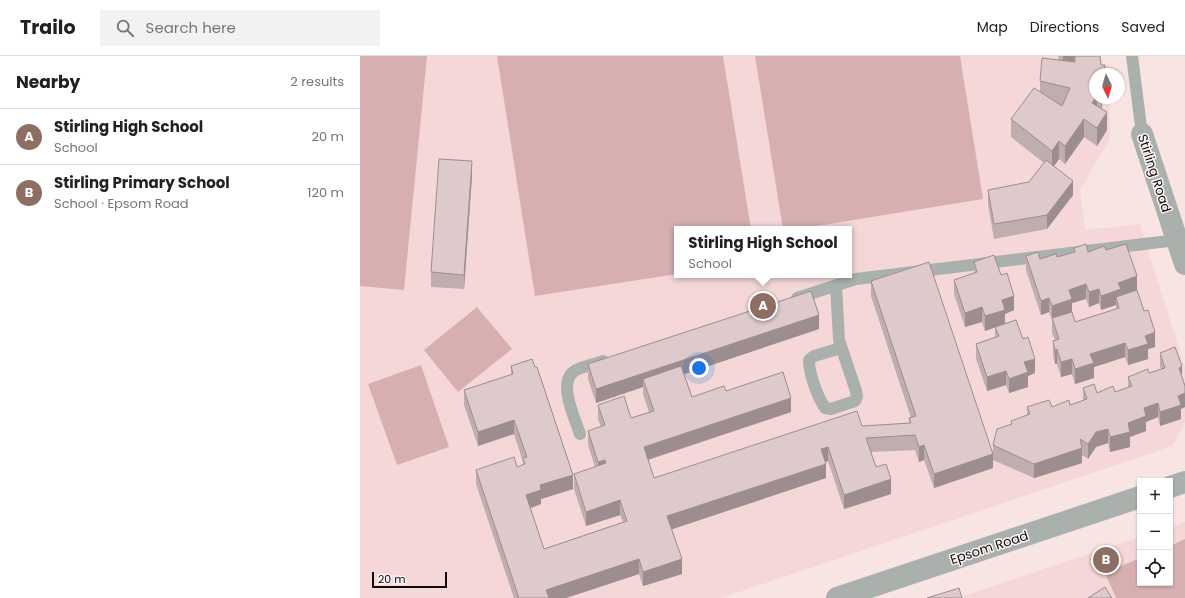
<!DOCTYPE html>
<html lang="en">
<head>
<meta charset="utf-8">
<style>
	body { margin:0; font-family:Poppins,sans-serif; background:#f2f2f2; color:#202124 }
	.controls { position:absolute; right:12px; bottom:12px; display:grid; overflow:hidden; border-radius:0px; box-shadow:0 1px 3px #0004 }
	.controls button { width:36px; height:36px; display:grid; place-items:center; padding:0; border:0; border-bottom:1px solid #e0e0e0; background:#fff; color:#202124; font:20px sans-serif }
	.compass { position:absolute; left:729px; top:12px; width:36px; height:36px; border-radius:50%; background:#fff; box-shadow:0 1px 3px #0004; rotate:175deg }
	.scale { position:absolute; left:12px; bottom:10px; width:75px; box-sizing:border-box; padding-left:4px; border:2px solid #100a0a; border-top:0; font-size:11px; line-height:14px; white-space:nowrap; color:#100a0a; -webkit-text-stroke:3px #fdf5f5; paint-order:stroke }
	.you { position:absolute; left:339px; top:312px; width:14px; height:14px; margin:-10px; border:3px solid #fff; border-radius:50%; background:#1a73e8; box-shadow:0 0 0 6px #1a73e833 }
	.badge { display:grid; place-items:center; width:26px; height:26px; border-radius:50%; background:#2a8d68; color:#fff; font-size:13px; font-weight:700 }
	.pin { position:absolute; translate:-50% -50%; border:2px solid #fff; box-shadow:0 1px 4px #0006 }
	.popup { position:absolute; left:314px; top:170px; width:178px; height:52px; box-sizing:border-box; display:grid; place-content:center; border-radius:0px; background:#fff; filter:drop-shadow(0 1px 3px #0005); font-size:13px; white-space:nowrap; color:#757577 }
	.popup b { font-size:15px; color:#202124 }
	.popup::after { content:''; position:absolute; left:50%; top:100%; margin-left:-8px; border:8px solid transparent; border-top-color:#fff }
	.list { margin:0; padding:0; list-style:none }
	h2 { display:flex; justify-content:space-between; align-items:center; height:52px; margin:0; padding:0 16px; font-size:17px }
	h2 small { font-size:13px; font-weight:400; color:#757577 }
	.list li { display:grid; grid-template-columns:26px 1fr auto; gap:12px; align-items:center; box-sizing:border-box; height:56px; padding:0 16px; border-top:1px solid #e0e0e0 }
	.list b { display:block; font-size:15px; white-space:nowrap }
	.list p { margin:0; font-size:13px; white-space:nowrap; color:#757577 }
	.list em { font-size:13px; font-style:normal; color:#757577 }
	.icon { flex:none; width:22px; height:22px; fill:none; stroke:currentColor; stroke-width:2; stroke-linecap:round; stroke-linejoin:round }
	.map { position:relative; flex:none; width:825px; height:542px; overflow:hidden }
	header { display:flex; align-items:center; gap:24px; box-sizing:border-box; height:56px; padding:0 20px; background:#fff; border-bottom:1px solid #e0e0e0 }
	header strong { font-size:19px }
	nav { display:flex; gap:22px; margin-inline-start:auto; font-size:14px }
	.search { width:280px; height:36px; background:#f2f2f2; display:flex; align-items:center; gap:10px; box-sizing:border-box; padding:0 14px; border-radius:0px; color:#757577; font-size:15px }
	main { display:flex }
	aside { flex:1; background:#fff }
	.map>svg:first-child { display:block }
	.built { fill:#f5d7d8; fill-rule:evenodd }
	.green { fill:#d8afb0 }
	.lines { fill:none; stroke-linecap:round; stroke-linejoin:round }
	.service { stroke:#aab1ad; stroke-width:12 }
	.minor { stroke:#aab1ad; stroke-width:22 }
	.tertiary { stroke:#aab1ad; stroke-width:22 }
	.wall { fill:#c0aeaf; fill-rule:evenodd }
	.shaded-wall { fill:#9c8d8e }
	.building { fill:#dfcacb; stroke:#9c8d8e }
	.labels { text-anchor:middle; stroke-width:3; stroke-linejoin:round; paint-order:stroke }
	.street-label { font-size:13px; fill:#100a0a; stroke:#fdf5f5 }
</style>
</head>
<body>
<header>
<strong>Trailo</strong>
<div class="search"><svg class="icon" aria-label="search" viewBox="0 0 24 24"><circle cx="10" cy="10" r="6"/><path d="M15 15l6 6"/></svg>Search here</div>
<nav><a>Map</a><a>Directions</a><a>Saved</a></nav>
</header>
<main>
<aside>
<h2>Nearby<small>2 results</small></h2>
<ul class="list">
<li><span class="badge" style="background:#8d6e63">A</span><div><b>Stirling High School</b><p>School</p></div><em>20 m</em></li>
<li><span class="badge" style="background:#8d6e63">B</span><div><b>Stirling Primary School</b><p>School · Epsom Road</p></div><em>120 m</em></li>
</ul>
</aside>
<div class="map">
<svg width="825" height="542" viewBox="0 0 825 542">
	<rect width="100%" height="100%" fill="#f9e4e4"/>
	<g class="built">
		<path d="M0,0H740L746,18H735V42H749L750,83L720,134L725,174L780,168L825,312V366L813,390L361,542H0ZM317,173H489V219H317Z"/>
		<polygon points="825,466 825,542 597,542 780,481 780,527 810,527 810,471"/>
	</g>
	<g class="green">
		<polygon points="0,0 67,0 44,234 0,230"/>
		<polygon points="137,0 363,0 391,173 317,173 317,218 175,240"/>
		<polygon points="395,0 600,0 623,143 438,173 423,173"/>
		<polygon points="117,251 152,293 98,336 64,294"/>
		<polygon points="61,309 89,391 37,409 8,328"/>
		<polygon points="825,483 825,542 756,542 745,517 780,502 780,527 810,527 810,490"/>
	</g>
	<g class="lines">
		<g class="service">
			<polyline points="772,0 782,78"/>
			<path d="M476,229L479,284L496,335L497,341L495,345L471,353L465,352C457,340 449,317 449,304L454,300L481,292"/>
			<polyline points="437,242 496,223 817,184"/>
			<path d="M220,378C215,362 196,325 216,314C224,310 235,308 243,305"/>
		</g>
		<polyline class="minor" points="782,78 825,208"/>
		<g class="tertiary">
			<polyline points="810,431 825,426"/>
			<polyline points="477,542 780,441"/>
		</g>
	</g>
	<g class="wall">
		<polygon points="698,0 740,0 741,9 745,18 735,42 743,42 741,53 747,74 737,90 724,81 705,108 699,103 694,110 713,139 687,173 634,183 628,149 628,134 669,126 684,107 651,81 651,63 680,36 680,25 699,4"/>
		<polygon points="112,120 104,233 71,231 71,216"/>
		<path d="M714,192L728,196L746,194L777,234L795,291L788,293V303L768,309L765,301L734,311V322L715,328L712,318L701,321L697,308H695L693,300V285L695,284L692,277V264L689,256L681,259L666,214V200L680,203L697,201L714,196ZM726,243L729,251L739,247L741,254L756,249V253L715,266L712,257V247Z"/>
		<polygon points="614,206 641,219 654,254 645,258 645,268 675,317 668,320 668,331 649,337 646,329 627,335 616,303 616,288 635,281 635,271 625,275 622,266 605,271 594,238 594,224 614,217"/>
		<polygon points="511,225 633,397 633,389 651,368 651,365 667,359 667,351 692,351 710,349 723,345 723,332 737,337 755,336 768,332 768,321 789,317 801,313 800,311 800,297 822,320 825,330 825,351 821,353 821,363 800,370 798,361 786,366 786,375 770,381 770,391 750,396 748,387 736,391 728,403 722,399 722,407 674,422 633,404 633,412 574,432 564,404 559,406 555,394 511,396 516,411 531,438 484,453 468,405 465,406 466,422 311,473 322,518 283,530 279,518 206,542 154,542 116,428 116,414 157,411 163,409 163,406 154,378 118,390 104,349 104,334 151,319 151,310 213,433 181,443 181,448 170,452 184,493 263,466 260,459 226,470 214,433 214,418 235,411 228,389 228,375 241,371 238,363 238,349 271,362 289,356 283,338 283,331 236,347 228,323 228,308 459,273 324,318 332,341 366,335 431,356 288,404 294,422 502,370 549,367 549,362 551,362 511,240"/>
	</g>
	<g class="shaded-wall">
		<polygon points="703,0 714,0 714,10 703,14"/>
		<polygon points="735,42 737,42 737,56 732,47"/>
		<polygon points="741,42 743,42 741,57"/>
		<polygon points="747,56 747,74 737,90 737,72"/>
		<polygon points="724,63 724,81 705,108 705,90"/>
		<polygon points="699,85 699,103 692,113 692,95"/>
		<polygon points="112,105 112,120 104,233 104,219"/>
		<polygon points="713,125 713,139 687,173 687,159"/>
		<polygon points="777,220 777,235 756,241 756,249 741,254 741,240 758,227"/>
		<polygon points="726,228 726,243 712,247 712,258 692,262 692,264 692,250 709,234"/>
		<polygon points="739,233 739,247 729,251 729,236"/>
		<polygon points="654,240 654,254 645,258 645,268 625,275 625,260 642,244"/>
		<polygon points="689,242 689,256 681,259 681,245"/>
		<polygon points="622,251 622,266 605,271 605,257"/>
		<polygon points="459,259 459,273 286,331 283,323 283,331 236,347 236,333"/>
		<polygon points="795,276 795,291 788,293 788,303 768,309 768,294 785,280"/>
		<polygon points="765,287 765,301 734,311 734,322 715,328 715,313 730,298"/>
		<polygon points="697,293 697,308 695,308 695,294"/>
		<polygon points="675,303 675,317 668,320 668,331 649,337 649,323 664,306"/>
		<polygon points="712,303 712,318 701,321 701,306"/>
		<polygon points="822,310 822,325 819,312"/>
		<polygon points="646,315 646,329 627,335 627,321"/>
		<polygon points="825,337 825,351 821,353 821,363 800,370 800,356 818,340"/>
		<polygon points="431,342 431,356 284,405 284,391"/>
		<polygon points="798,347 798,361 786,366 786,375 770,381 770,391 750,396 750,381 768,367 784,352"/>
		<polygon points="154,364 154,378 118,390 118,376"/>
		<polygon points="748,373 748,387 736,391 728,403 728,388 736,376"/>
		<polygon points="564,389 564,404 559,406 559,391"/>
		<polygon points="468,391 468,405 461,408 461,393"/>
		<polygon points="722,392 722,407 674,422 674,408"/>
		<polygon points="633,398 633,412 574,432 574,418"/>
		<polygon points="245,404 245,418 238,420 238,406"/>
		<polygon points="466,408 466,422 307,475 307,460"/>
		<polygon points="213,419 213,433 181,443 181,448 166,454 166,439 180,429"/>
		<polygon points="531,423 531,438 484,453 484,439"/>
		<polygon points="260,444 260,459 226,470 226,456"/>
		<polygon points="279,503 279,518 206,542 186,542 186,534"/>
		<polygon points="322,503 322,518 283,530 283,516"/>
	</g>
	<g class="building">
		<polygon points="715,0 740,0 741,9 745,9 744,18 735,18 735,42 732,47 747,56 737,72 724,63 705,90 699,85 692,95 651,63 674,32 702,50 710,32 680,25 682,2 715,6"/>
		<polygon points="79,103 112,105 104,219 71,216"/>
		<polygon points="686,104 713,125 687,159 634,168 628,134 669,126"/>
		<polygon points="726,188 728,196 744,190 746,194 766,188 777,220 758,227 761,233 741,240 739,233 729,236 726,228 709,234 712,243 692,250 689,242 681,245 666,200 678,196 680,203 696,198 697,201 715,196 714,192"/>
		<polygon points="634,199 641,219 647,217 654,240 642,244 645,254 625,260 622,251 605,257 594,224 617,216 614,206"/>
		<polygon points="569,206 633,398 574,418 564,389 559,391 555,379 506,382 516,411 526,408 531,423 484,439 468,391 461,393 466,408 307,460 322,503 283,516 279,503 186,534 189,542 159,542 116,414 154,401 157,411 165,408 163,402 167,401 154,364 118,376 104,334 153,318 151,310 172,303 175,311 177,311 213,419 180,429 181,434 166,439 184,493 267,465 260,444 226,456 214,418 246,407 245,404 238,406 228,375 245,369 238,349 264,340 271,362 294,355 283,323 321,310 332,341 364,330 366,335 423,316 431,342 284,391 294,422 497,355 502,370 551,367 549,362 556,360 511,225"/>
		<polygon points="777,234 784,255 788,254 795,276 785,280 788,288 768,294 765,287 730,298 734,307 715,313 712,303 701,306 697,293 695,294 693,285 699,283 692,262 712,256 715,266 759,252 756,241"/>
		<polygon points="451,235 459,259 236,333 228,308"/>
		<polygon points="656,264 663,283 668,281 675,303 664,306 668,316 649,323 646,315 627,321 616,288 639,280 635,271"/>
		<polygon points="815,291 822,310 819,312 825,330 825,337 818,340 821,349 800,356 798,347 784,352 786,360 768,367 770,376 750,381 748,373 736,376 728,388 720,383 722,392 674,408 633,389 637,373 652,368 651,365 670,358 667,351 689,344 692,351 709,344 710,349 727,343 723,332 734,328 737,337 753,330 755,336 772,330 768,321 788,313 789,317 805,312 800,297"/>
		<polygon points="745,531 752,542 728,542"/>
		<polygon points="599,532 602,542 567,542"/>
	</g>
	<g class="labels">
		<g class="street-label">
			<text transform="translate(795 117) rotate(72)" y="5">Stirling Road</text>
			<text transform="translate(629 491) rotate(-18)" y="5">Epsom Road</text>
		</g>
	</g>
</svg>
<div class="controls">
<button>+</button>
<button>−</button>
<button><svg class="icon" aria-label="locate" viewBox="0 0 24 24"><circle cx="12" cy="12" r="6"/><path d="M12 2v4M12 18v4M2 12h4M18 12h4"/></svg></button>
</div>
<svg class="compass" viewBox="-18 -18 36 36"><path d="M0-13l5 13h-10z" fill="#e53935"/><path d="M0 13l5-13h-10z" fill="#757577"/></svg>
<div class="scale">20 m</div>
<div class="you"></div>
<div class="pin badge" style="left:403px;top:250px;background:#8d6e63">A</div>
<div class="popup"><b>Stirling High School</b>School</div>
<div class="pin badge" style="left:746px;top:504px;background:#8d6e63">B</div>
</div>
</main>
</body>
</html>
